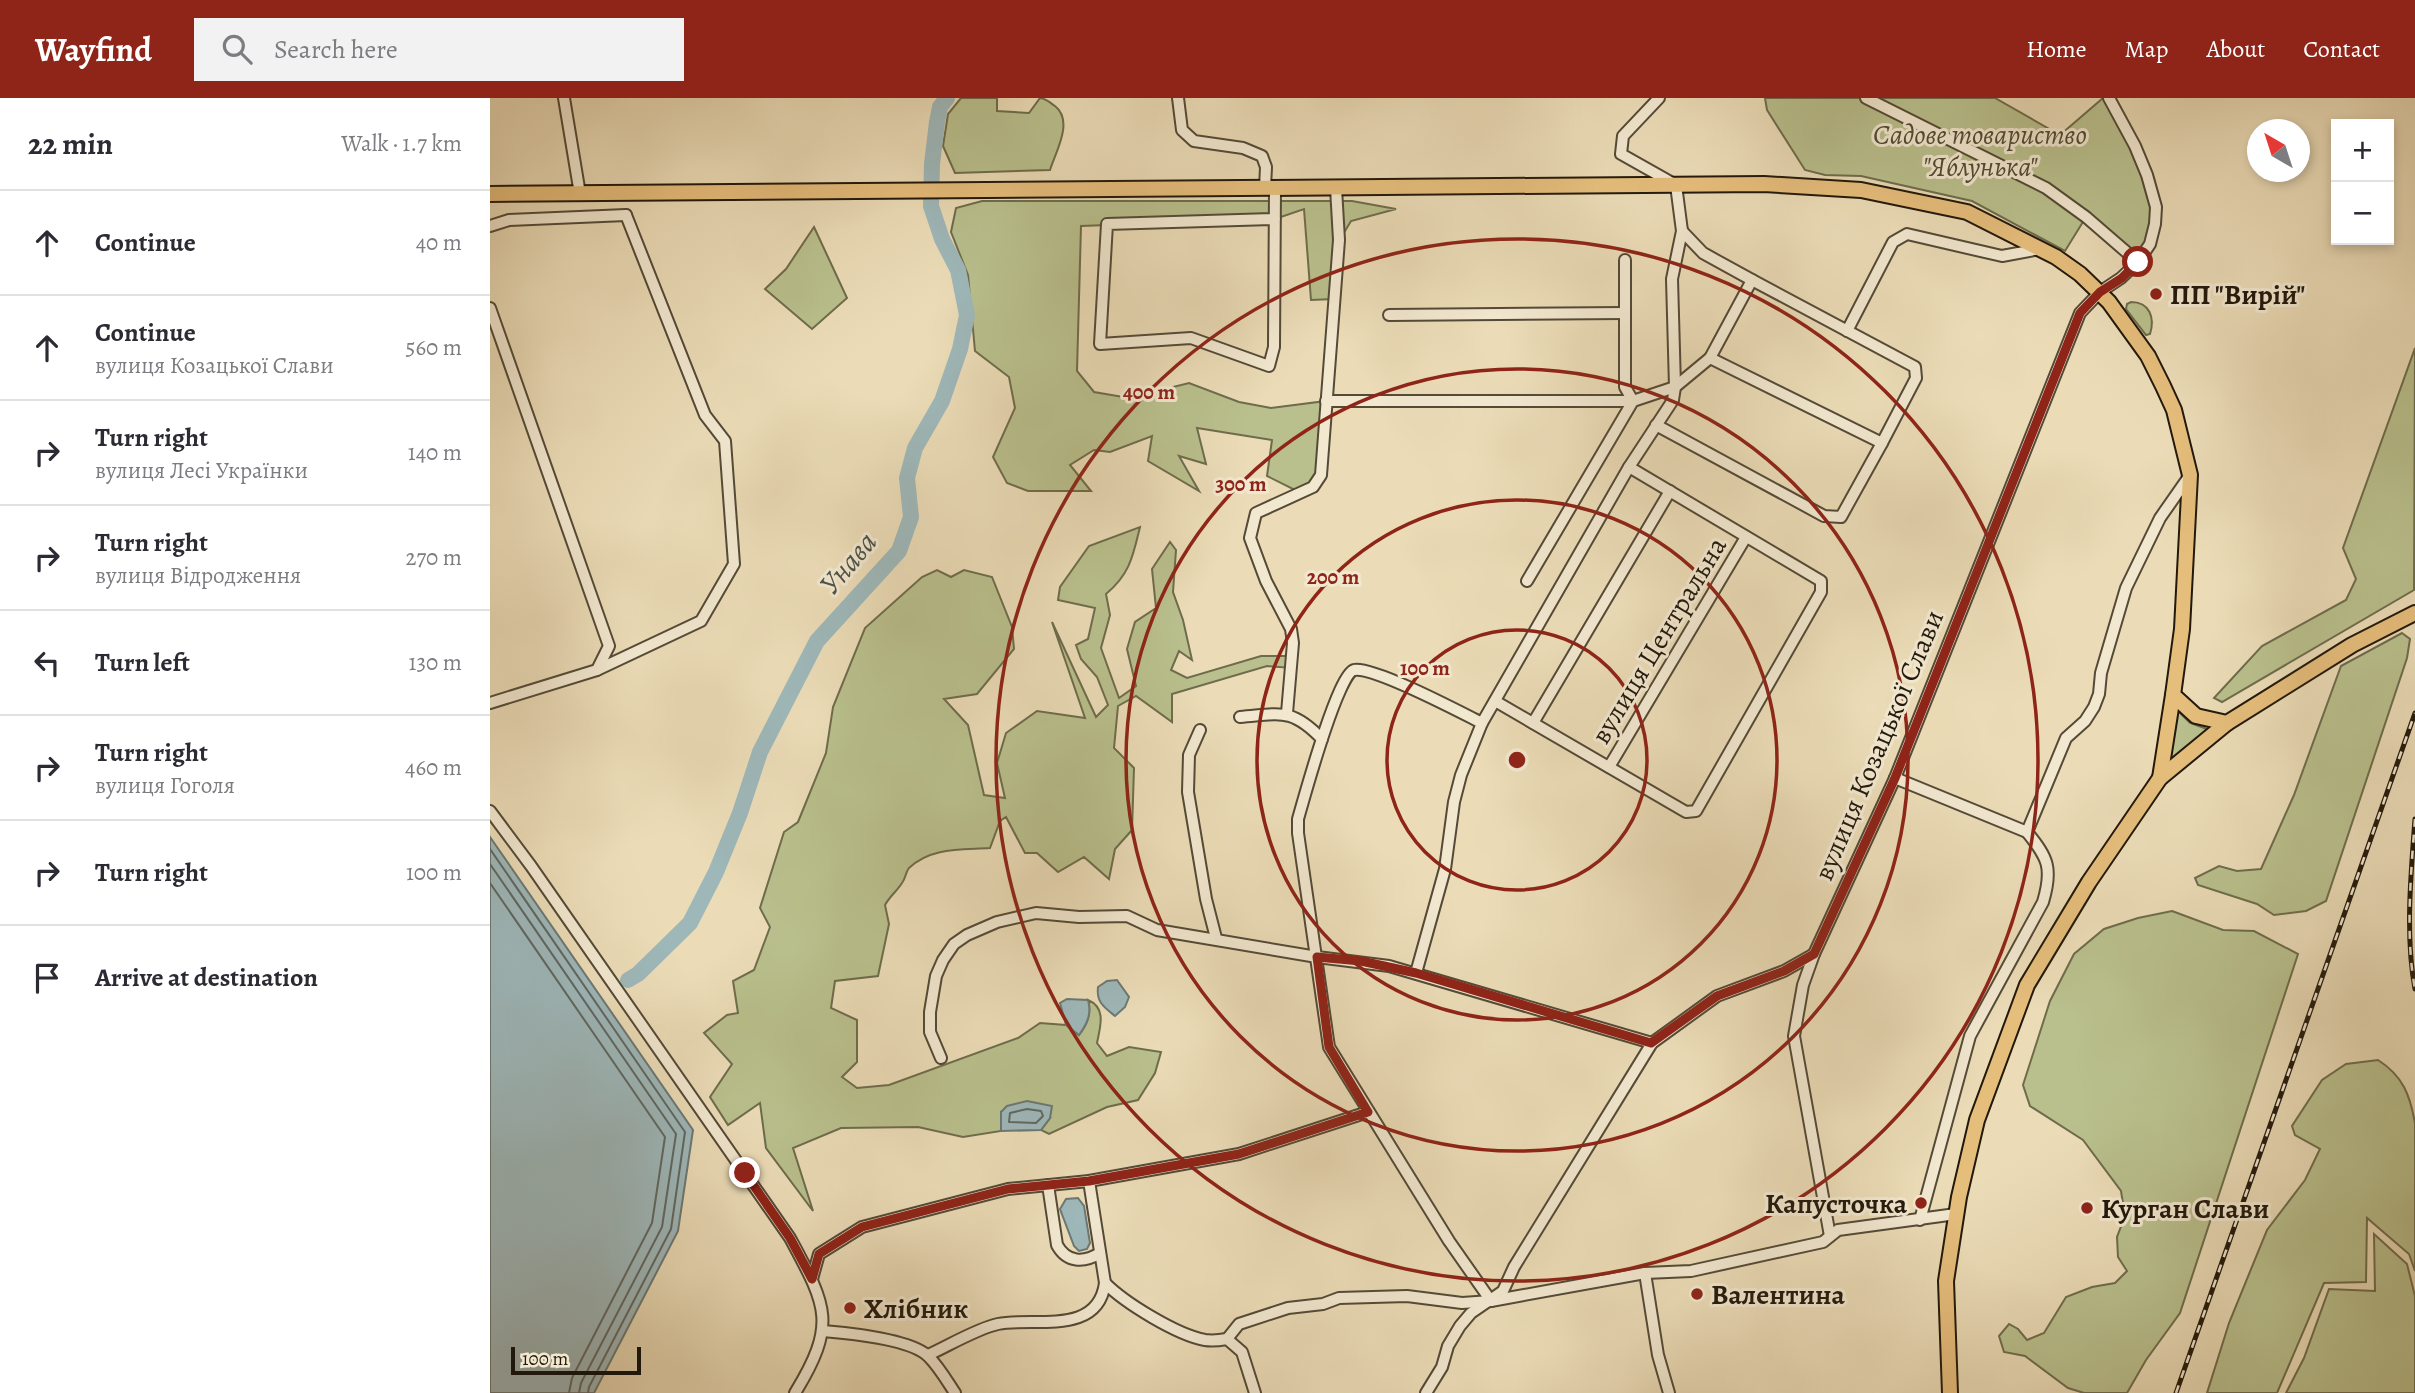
<!DOCTYPE html>
<html lang="en">
<head>
<meta charset="utf-8">
<style>
	body { margin:0; font-family:Alegreya,serif; background:#f2f2f3; color:#2b2b33 }
	.controls { position:absolute; right:21px; top:21px; display:grid; overflow:hidden; border-radius:0px; box-shadow:0 4px 10px #0003 }
	.controls button { width:63px; height:63px; display:grid; place-items:center; padding:0; border:0; border-bottom:2px solid #e1e1e2; background:#fff; color:#2b2b33; font:35px sans-serif }
	.compass { position:absolute; left:1757px; top:21px; width:63px; height:63px; border-radius:50%; background:#fff; box-shadow:0 4px 10px #0003; rotate:321deg }
	.scale { position:absolute; left:21px; bottom:18px; width:130px; box-sizing:border-box; padding-left:7px; border:4px solid #22190c; border-top:0; font-size:19px; line-height:24px; white-space:nowrap; color:#22190c; -webkit-text-stroke:5px #f2e8d0; paint-order:stroke }
	.stop { position:absolute; width:21px; height:21px; margin:-16px; border:5px solid #8f2418; border-radius:50%; background:#fff }
	.stop.end { background:#8f2418; border-color:#fff; box-shadow:0 2px 7px #0008 }
	.list { margin:0; padding:0; list-style:none }
	h2 { display:flex; justify-content:space-between; align-items:center; height:91px; margin:0; padding:0 28px; font-size:30px }
	h2 small { font-size:23px; font-weight:400; color:#7c7c81 }
	.list li { display:grid; grid-template-columns:46px 1fr auto; gap:21px; align-items:center; box-sizing:border-box; height:105px; padding:0 28px; border-top:2px solid #e1e1e2 }
	.list b { display:block; font-size:26px; white-space:nowrap }
	.list p { margin:0; font-size:23px; white-space:nowrap; color:#7c7c81 }
	.list em { font-size:23px; font-style:normal; color:#7c7c81 }
	.icon { flex:none; width:38px; height:38px; fill:none; stroke:currentColor; stroke-width:2; stroke-linecap:round; stroke-linejoin:round }
	.map { position:relative; flex:none; width:1925px; height:1295px; overflow:hidden }
	header { display:flex; align-items:center; gap:42px; box-sizing:border-box; height:98px; padding:0 35px; background:#8f2418; color:#fff }
	header strong { font-size:33px }
	nav { display:flex; gap:38px; margin-inline-start:auto; font-size:24px }
	.search { width:490px; height:63px; background:#f2f2f3; display:flex; align-items:center; gap:18px; box-sizing:border-box; padding:0 24px; border-radius:0px; color:#7c7c81; font-size:26px }
	main { display:flex }
	aside { flex:1; background:#fff }
	.map>svg:first-child { display:block }
	.green { fill:#b9c08d; stroke:#6e6c4c; stroke-width:2 }
	.water { fill:#9eb8ba; stroke:#6c7874; stroke-width:2 }
	.lines { fill:none; stroke-linecap:round; stroke-linejoin:round }
	.shore { stroke:#606863; stroke-width:2 }
	.river { stroke:#9eb8ba; stroke-width:16 }
	.minor-casing { stroke:#544a37; stroke-width:14 }
	.major-casing { stroke:#22190c; stroke-width:18 }
	.minor { stroke:#f2e8d0; stroke-width:10 }
	.major { stroke:#e6be7c; stroke-width:14 }
	.rail-casing { stroke:#22190c; stroke-width:5 }
	.rail { stroke:#f2e8d0; stroke-width:2.5; stroke-dasharray:8; stroke-linecap:butt }
	.route { stroke:#8f2418; stroke-width:9 }
	.ring { fill:none; stroke:#8f2418; stroke-width:3.5 }
	.poi-dot { fill:#8f2418; stroke:#f2e8d0; stroke-width:2.5 }
	.labels { text-anchor:middle; stroke-width:6; stroke-linejoin:round; paint-order:stroke }
	.park-label { font-size:28px; font-style:italic; fill:#4f4b33; stroke:#f2e8d0 }
	.poi-label { font-size:28px; font-weight:bold; fill:#22190c; stroke:#f2e8d0; text-anchor:start }
	.street-label { font-size:28px; fill:#22190c; stroke:#f2e8d0 }
	.water-label { font-size:30px; font-style:italic; fill:#4d5149; stroke:#f2e8d0 }
	.centre { fill:#8f2418; stroke:#f2e8d0; stroke-width:3.5 }
	.ring-label { font-size:21px; text-anchor:middle; font-weight:bold; fill:#8f2418; stroke:#f2e8d0; stroke-width:6; stroke-linejoin:round; paint-order:stroke }
</style>
</head>
<body>
<header>
<strong>Wayfind</strong>
<div class="search"><svg class="icon" aria-label="search" viewBox="0 0 24 24"><circle cx="10" cy="10" r="6"/><path d="M15 15l6 6"/></svg>Search here</div>
<nav><a>Home</a><a>Map</a><a>About</a><a>Contact</a></nav>
</header>
<main>
<aside>
<h2>22 min<small>Walk · 1.7 km</small></h2>
<ul class="list">
<li><svg class="icon" aria-label="ahead" viewBox="0 0 24 24"><path d="M12 20V5M6 11l6-6 6 6"/></svg><div><b>Continue</b></div><em>40 m</em></li>
<li><svg class="icon" aria-label="ahead" viewBox="0 0 24 24"><path d="M12 20V5M6 11l6-6 6 6"/></svg><div><b>Continue</b><p>вулиця Козацької Слави</p></div><em>560 m</em></li>
<li><svg class="icon" aria-label="right" viewBox="0 0 24 24"><path d="M7 20v-9h11M14 6l5 5-5 5"/></svg><div><b>Turn right</b><p>вулиця Лесі Українки</p></div><em>140 m</em></li>
<li><svg class="icon" aria-label="right" viewBox="0 0 24 24"><path d="M7 20v-9h11M14 6l5 5-5 5"/></svg><div><b>Turn right</b><p>вулиця Відродження</p></div><em>270 m</em></li>
<li><svg class="icon" aria-label="left" viewBox="0 0 24 24"><path d="M17 20v-9H6M10 6l-5 5 5 5"/></svg><div><b>Turn left</b></div><em>130 m</em></li>
<li><svg class="icon" aria-label="right" viewBox="0 0 24 24"><path d="M7 20v-9h11M14 6l5 5-5 5"/></svg><div><b>Turn right</b><p>вулиця Гоголя</p></div><em>460 m</em></li>
<li><svg class="icon" aria-label="right" viewBox="0 0 24 24"><path d="M7 20v-9h11M14 6l5 5-5 5"/></svg><div><b>Turn right</b></div><em>100 m</em></li>
<li><svg class="icon" aria-label="arrive" viewBox="0 0 24 24"><path d="M6 21V4h12l-3 4 3 4H6"/></svg><div><b>Arrive at destination</b></div></li>
</ul>
</aside>
<div class="map">
<svg width="1925" height="1295" viewBox="0 0 1925 1295">
	<rect width="100%" height="100%" fill="#ebdcb7"/>
	<filter id="stains"><feTurbulence type="fractalNoise" baseFrequency=".00286" numOctaves="4"/><feColorMatrix values="0 0 0 0 .2 0 0 0 0 .09 0 0 0 0 .02 0 0 0 .5 -.17"/></filter>
	<radialGradient id="worn" r=".72"><stop offset=".6" stop-color="#630" stop-opacity="0"/><stop offset="1" stop-color="#630" stop-opacity=".3"/></radialGradient>
	<g class="green">
		<path d="M471,0H507V13L539,15L550,0C557,1 559,4 565,8C584,23 566,53 560,72L465,75L453,48L458,16Z"/>
		<polygon points="1275,0 1505,0 1570,37 1613,0 1619,0 1666,109 1667,129 1648,164 1596,119 1575,153 1482,103 1371,78 1335,77 1315,72 1277,12"/>
		<polygon points="492,103 862,103 906,111 861,123 849,143 844,201 821,202 814,111 785,121 591,128 587,273 604,294 639,300 699,285 749,304 781,310 836,303 831,377 809,394 777,378 782,342 707,330 716,366 689,358 709,393 658,363 662,338 620,354 604,352 580,367 601,393 538,393 517,385 503,359 525,310 519,279 485,253 478,177 461,134 466,110"/>
		<polygon points="324,129 357,200 322,231 275,191 296,171"/>
		<path d="M1641,204C1660,204 1665,220 1660,236L1656,237L1636,211L1637,206Z"/>
		<polygon points="1925,250 1924,492 1732,604 1724,600 1772,548 1856,502 1866,481 1853,450"/>
		<path d="M650,429C643,458 640,476 616,496L620,517L611,550L629,600L646,588L637,551L645,524L666,510L662,471L680,444L686,452L683,494L693,522L702,562L689,553L681,572L697,580L771,558H802L801,570L777,568L682,596V624L646,598L628,608L624,650L644,670L642,732L625,751L619,781L594,759L568,774L547,755H535L516,719L510,723L500,750C471,752 441,749 419,770C415,775 416,780 412,785C407,793 400,798 395,807L399,826L388,878L345,883L341,910L367,922V964L352,979L367,990L399,987L528,940L550,925L576,927L589,937C597,926 602,916 598,902C617,910 610,929 607,945L617,958L639,949L671,954L665,975L648,1002L617,1009L559,1036L551,1032L560,1020L511,1014V1033L473,1039L428,1029L351,1030L303,1050L323,1113L276,1050L270,1005L238,1027L220,999L242,966L214,935L237,917L248,915L243,883L264,872L280,829L270,810L294,734L308,724L336,655L343,609L375,530L432,479L447,472L461,479L474,472L502,479L522,529L524,551L487,596L454,601L478,627L494,697L515,700L507,665L516,635L547,613L595,620L562,524L606,619L618,607L607,579L591,561L586,547L598,541L605,510L568,502L570,489L599,448Z"/>
		<polygon points="1912,535 1920,541 1917,560 1836,803 1816,813 1784,817 1767,806 1708,787 1705,780 1729,768 1747,773 1771,771 1804,697 1851,568"/>
		<polygon points="1685,610 1700,625 1717,631 1680,666"/>
		<polygon points="1682,813 1733,832 1764,833 1808,856 1690,1215 1656,1262 1637,1295 1594,1295 1578,1290 1535,1258 1514,1254 1509,1238 1519,1226 1528,1231 1537,1242 1554,1235 1576,1199 1602,1189 1625,1185 1637,1173 1628,1159 1627,1139 1635,1118 1631,1093 1593,1042 1540,1008 1533,987 1560,903 1584,856 1614,831 1648,820"/>
		<path d="M1888,962C1913,978 1920,997 1925,1025V1173L1919,1156L1877,1120L1876,1184L1834,1185L1787,1295H1717L1739,1225L1777,1132L1815,1082L1830,1051L1805,1037L1802,1028L1832,982L1856,966Z"/>
		<polygon points="1884,1136 1917,1166 1925,1198 1925,1295 1796,1295 1814,1260 1839,1191 1885,1193"/>
	</g>
	<g class="water">
		<polygon points="0,739 203,1032 188,1133 104,1295 0,1295"/>
		<path d="M627,882L639,899L635,909L625,918C614,909 606,904 608,889L617,883Z"/>
		<path d="M577,901L598,902C602,916 597,926 589,937L576,927L570,905Z"/>
		<polygon points="537,1003 562,1008 560,1020 551,1032 511,1033 511,1014 517,1008"/>
		<polygon points="588,1100 594,1108 600,1145 597,1151 589,1153 584,1148 570,1111 576,1101"/>
	</g>
	<g class="lines">
		<g class="shore">
			<polyline points="0,751 195,1034 181,1131 99,1289 98,1295"/>
			<polyline points="0,766 186,1036 172,1129 91,1285 89,1295"/>
			<polyline points="0,785 175,1039 162,1125 82,1280 79,1295"/>
			<polygon points="537,1011 551,1013 553,1018 546,1025 519,1024 520,1015"/>
		</g>
		<polyline class="river" points="138,882 148,876 200,825 226,774 250,715 270,654 327,543 409,453 421,419 417,380 425,350 452,303 470,251 477,217 468,172 452,141 441,108 442,66 447,24 450,9 457,0"/>
		<defs>
			<g id="minor">
				<polyline points="74,0 90,96"/>
				<polyline points="688,0 692,32 704,43 753,50 772,58 776,69 775,90"/>
				<polyline points="1376,0 1556,90 1596,119 1648,164"/>
				<polyline points="785,121 617,126 610,246 701,240 779,268 784,249 785,90"/>
				<polyline points="0,128 19,122 136,117"/>
				<polyline points="0,210 119,548 107,572 0,605"/>
				<polyline points="899,217 1135,215"/>
				<polyline points="1357,233 1403,144 1417,136 1512,158 1550,151"/>
				<polyline points="1220,260 1392,345 1426,280 1425,269 1262,182"/>
				<polyline points="836,303 1143,303 1185,289 1220,260 1262,182 1213,155 1192,133"/>
				<polyline points="1166,327 1334,418 1351,419 1392,345"/>
				<polyline points="1037,483 1143,303 1135,289 1135,162"/>
				<polyline points="107,572 211,523 244,466 235,343 215,317 136,117"/>
				<polyline points="1005,603 1196,714 1206,713 1331,494 1331,483 1139,369"/>
				<polyline points="797,615 803,545 801,531 776,483 760,440 766,415 823,389 831,377 849,142 846,90"/>
				<path d="M750,619C790,616 801,609 832,641"/>
				<path d="M992,625C970,614 883,568 864,572C848,576 814,700 808,721V735L839,949L959,1143L1001,1203"/>
				<polyline points="1043,625 1180,393"/>
				<polyline points="710,632 699,657 698,694 716,801 726,840"/>
				<polyline points="1119,669 1256,439"/>
				<polyline points="1405,680 1537,734"/>
				<path d="M0,713L41,768L300,1140C336,1207 348,1225 305,1295"/>
				<polyline points="926,875 955,771 964,704 971,677 992,625 1139,369 1183,302 1185,289 1182,181 1192,133 1186,87 1131,56 1133,38 1169,0"/>
				<polyline points="451,960 440,934 440,914 446,878 453,862 464,846 477,837 507,824 546,815 589,819 637,818 667,832 827,859 899,868 1162,945"/>
				<polyline points="599,1083 615,1185"/>
				<path d="M558,1087L567,1147C577,1165 594,1165 610,1155"/>
				<path d="M1430,1122L1480,938L1553,804C1563,770 1558,760 1537,734L1576,640L1595,623L1604,609L1609,596L1611,575L1636,490L1670,420L1700,377"/>
				<polyline points="1340,1138 1304,938 1313,887 1324,856 1405,680 1590,215 1610,194 1631,180 1648,164 1660,146 1665,126 1666,109 1657,77 1645,48 1619,0"/>
				<polyline points="1155,1175 1168,1257 1179,1295"/>
				<polyline points="322,1181 329,1156 372,1129 518,1091 599,1083 749,1056 878,1014"/>
				<path d="M333,1233C357,1235 422,1241 439,1259C449,1269 457,1283 465,1295"/>
				<polyline points="737,1241 749,1226 798,1210 833,1206 849,1200 917,1198 972,1205 1001,1203 1155,1175 1201,1173 1333,1144 1348,1132 1466,1116"/>
				<path d="M438,1257C458,1248 488,1230 508,1226C545,1219 608,1238 615,1185C635,1205 687,1237 715,1242C722,1243 731,1242 737,1241L752,1254L765,1295"/>
				<polyline points="936,1295 952,1269 958,1248 970,1228 981,1215 1013,1193 1024,1169 1162,945 1227,898 1294,873 1324,856"/>
			</g>
			<g id="major">
				<polyline points="0,96 1274,86 1371,92 1477,114 1566,159 1590,176 1619,204 1658,258 1673,288 1684,312 1700,377 1692,531 1683,597 1706,618 1737,625 1862,547 1925,515"/>
				<polyline points="1670,680 1683,597"/>
				<polyline points="1460,1295 1456,1183 1469,1099 1487,1022 1537,887 1599,784 1670,680 1737,625"/>
			</g>
		</defs>
		<use href="#minor" class="minor-casing"/>
		<use href="#major" class="major-casing"/>
		<use href="#minor" class="minor"/>
		<use href="#major" class="major"/>
		<defs>
			<g id="rail">
				<path d="M1925,721C1921,775 1915,838 1925,891"/>
				<polyline points="1686,1295 1925,615"/>
			</g>
		</defs>
		<use href="#rail" class="rail-casing"/>
		<use href="#rail" class="rail"/>
	</g>
	<g class="lines">
		<polyline class="route" points="255,1075 300,1140 322,1181 329,1156 372,1129 518,1091 599,1083 749,1056 878,1014 839,949 827,859 871,863 926,875 1161,945 1227,898 1294,873 1324,856 1405,680 1590,215 1610,194 1632,180 1648,164"/>
	</g>
	<g class="ring">
		<circle cx="1027" cy="662" r="130"/>
		<circle cx="1027" cy="662" r="260"/>
		<circle cx="1027" cy="662" r="391"/>
		<circle cx="1027" cy="662" r="521"/>
	</g>
	<g class="poi-dot">
		<circle cx="1666" cy="196" r="7"/>
		<circle cx="1431" cy="1105" r="7"/>
		<circle cx="1597" cy="1110" r="7"/>
		<circle cx="1207" cy="1196" r="7"/>
		<circle cx="360" cy="1210" r="7"/>
	</g>
	<g class="labels">
		<g class="park-label">
			<text x="1490" y="46">Садове товариство<tspan x="1490" dy="32">"Яблунька"</tspan></text>
		</g>
		<g class="poi-label">
			<text x="1680" y="206">ПП "Вирій"</text>
			<text x="1417" y="1115" text-anchor="end">Капусточка</text>
			<text x="1611" y="1120">Курган Слави</text>
			<text x="1221" y="1206">Валентина</text>
			<text x="374" y="1220">Хлібник</text>
		</g>
		<g class="street-label">
			<text transform="translate(1168 542) rotate(-59)" y="10">вулиця Центральна</text>
			<text transform="translate(1388 647) rotate(-67)" y="10">вулиця Козацької Слави</text>
		</g>
		<g class="water-label">
			<text transform="translate(358 465) rotate(-50)" y="10">Унава</text>
		</g>
	</g>
	<circle cx="1027" cy="662" r="10" class="centre"/>
	<g class="ring-label">
		<text x="659" y="301">400 m</text>
		<text x="751" y="393">300 m</text>
		<text x="843" y="486">200 m</text>
		<text x="935" y="577">100 m</text>
	</g>
	<rect width="100%" height="100%" filter="url(#stains)"/>
	<rect width="100%" height="100%" fill="url(#worn)"/>
</svg>
<div class="controls">
<button>+</button>
<button>−</button>
</div>
<svg class="compass" viewBox="-18 -18 36 36"><path d="M0-13l5 13h-10z" fill="#e53935"/><path d="M0 13l5-13h-10z" fill="#7c7c81"/></svg>
<div class="scale">100 m</div>
<div class="stop" style="left:1648px;top:164px"></div>
<div class="stop end" style="left:255px;top:1075px"></div>
</div>
</main>
</body>
</html>
